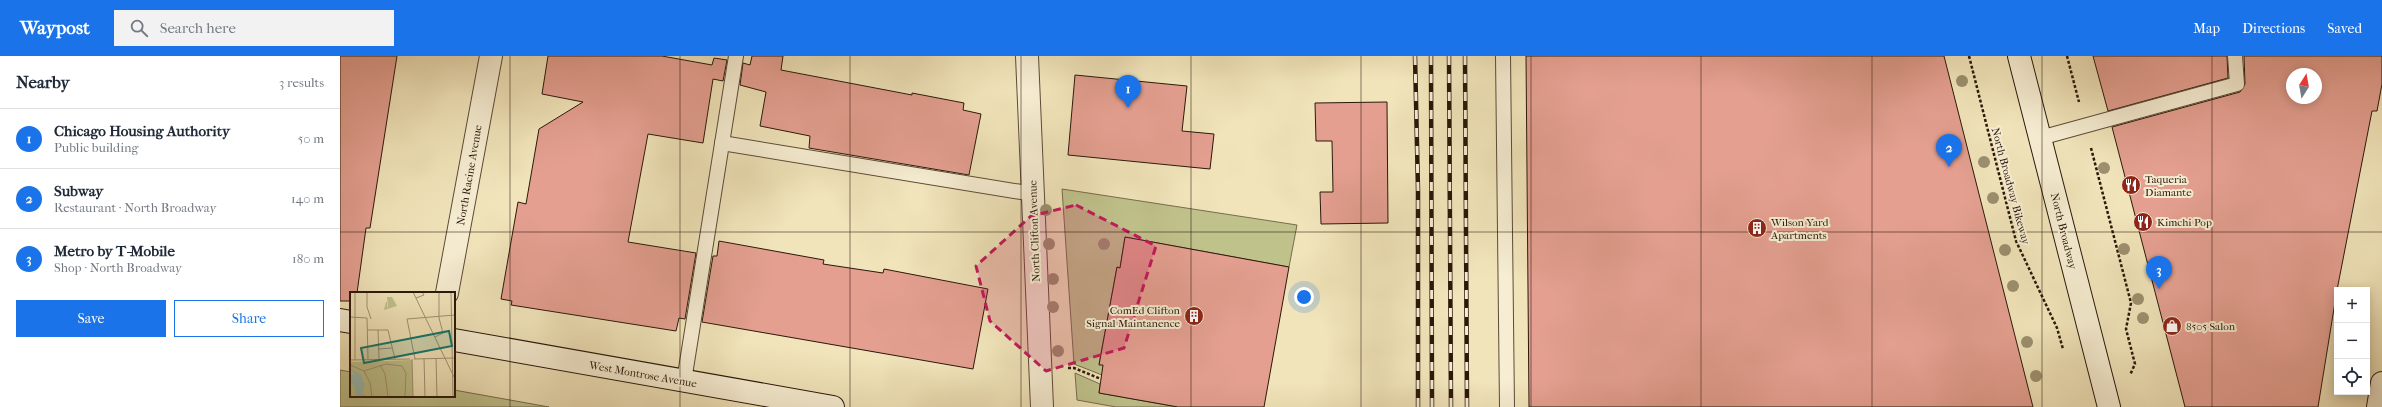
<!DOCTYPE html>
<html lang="en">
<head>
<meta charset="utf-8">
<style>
	body { margin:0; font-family:"IM FELL French Canon",serif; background:#f2f2f3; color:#1f2937 }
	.controls { position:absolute; right:12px; bottom:12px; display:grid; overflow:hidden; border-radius:0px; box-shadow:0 2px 10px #0003 }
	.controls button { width:36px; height:36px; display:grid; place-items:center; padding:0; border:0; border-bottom:1px solid #e0e1e3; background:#fff; color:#1f2937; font:20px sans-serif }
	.compass { position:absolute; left:1946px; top:12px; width:36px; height:36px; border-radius:50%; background:#fff; box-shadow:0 2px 10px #0003; rotate:11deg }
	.you { position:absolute; left:964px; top:241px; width:14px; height:14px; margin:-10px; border:3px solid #fff; border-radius:50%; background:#1a73e8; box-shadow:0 0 0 6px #1a73e833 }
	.badge { display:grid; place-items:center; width:26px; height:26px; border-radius:50%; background:#1a73e8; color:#fff; font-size:13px; font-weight:700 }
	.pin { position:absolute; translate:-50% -33px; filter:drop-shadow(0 1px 2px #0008) }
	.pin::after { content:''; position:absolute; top:21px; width:14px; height:12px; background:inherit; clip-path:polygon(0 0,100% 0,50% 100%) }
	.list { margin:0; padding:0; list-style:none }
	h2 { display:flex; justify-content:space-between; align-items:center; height:52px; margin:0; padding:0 16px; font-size:17px }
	h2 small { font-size:13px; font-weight:400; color:#747a83 }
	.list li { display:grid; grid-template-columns:26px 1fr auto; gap:12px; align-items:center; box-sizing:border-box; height:60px; padding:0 16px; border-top:1px solid #e0e1e3 }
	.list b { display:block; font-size:15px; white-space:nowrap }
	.list p { margin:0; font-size:13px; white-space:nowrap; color:#747a83 }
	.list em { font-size:13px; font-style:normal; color:#747a83 }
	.actions { display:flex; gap:8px; padding:12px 16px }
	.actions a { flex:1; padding:9px 0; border:1px solid #1a73e8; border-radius:0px; text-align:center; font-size:14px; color:#1a73e8 }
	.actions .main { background:#1a73e8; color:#fff }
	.icon { flex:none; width:22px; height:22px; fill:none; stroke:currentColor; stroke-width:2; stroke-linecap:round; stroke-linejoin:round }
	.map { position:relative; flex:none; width:2042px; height:351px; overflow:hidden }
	header { display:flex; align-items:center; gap:24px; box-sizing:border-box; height:56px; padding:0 20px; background:#1a73e8; color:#fff }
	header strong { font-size:19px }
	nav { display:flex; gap:22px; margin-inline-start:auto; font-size:14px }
	.search { width:280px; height:36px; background:#f2f2f3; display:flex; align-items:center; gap:10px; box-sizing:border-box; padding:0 14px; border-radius:0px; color:#747a83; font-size:15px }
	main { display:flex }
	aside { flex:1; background:#fff }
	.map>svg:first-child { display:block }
	.green { fill:#c0c28c; stroke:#756d4c }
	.building { fill:#e49f90; stroke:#2a180b; fill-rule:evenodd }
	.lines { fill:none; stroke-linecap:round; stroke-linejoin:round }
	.lane-casing { stroke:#5c4b37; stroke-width:16 }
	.street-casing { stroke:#5c4b37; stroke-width:24 }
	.secondary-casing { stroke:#2a180b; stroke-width:24 }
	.path { stroke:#2a180b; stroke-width:2.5; stroke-dasharray:3 2; stroke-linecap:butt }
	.lane { stroke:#f6edd2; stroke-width:14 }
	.street { stroke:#f6edd2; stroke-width:22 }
	.secondary { stroke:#f6edd2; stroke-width:22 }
	.rail-casing { stroke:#2a180b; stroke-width:4.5 }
	.rail { stroke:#f6edd2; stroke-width:3; stroke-dasharray:9; stroke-linecap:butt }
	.tree { fill:#9c906f }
	.marked { fill:#c2185b; fill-opacity:0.2; stroke:#c2185b; stroke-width:3; stroke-dasharray:8 5; stroke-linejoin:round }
	.grid { fill:none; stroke:#2a180b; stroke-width:1; stroke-opacity:0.55 }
	.labels { text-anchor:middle; stroke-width:4; stroke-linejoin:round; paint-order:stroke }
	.street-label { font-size:11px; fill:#2a180b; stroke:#f6edd2 }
	.poi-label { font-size:11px; fill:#2a180b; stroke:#f6edd2; text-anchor:start }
	.inset-road { fill:none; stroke:#a19274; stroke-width:1 }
	.view { fill:#0f766e; fill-opacity:0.15; stroke:#0f766e; stroke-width:2 }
	.inset-edge { fill:none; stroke:#2a180b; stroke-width:2 }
</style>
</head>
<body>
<header>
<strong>Waypost</strong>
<div class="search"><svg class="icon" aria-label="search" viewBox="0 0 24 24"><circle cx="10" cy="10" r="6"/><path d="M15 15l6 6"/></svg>Search here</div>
<nav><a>Map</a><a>Directions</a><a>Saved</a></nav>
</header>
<main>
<aside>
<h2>Nearby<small>3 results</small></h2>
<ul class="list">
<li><span class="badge">1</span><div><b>Chicago Housing Authority</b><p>Public building</p></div><em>50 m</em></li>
<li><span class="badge">2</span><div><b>Subway</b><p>Restaurant · North Broadway</p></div><em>140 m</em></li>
<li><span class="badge">3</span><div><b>Metro by T-Mobile</b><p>Shop · North Broadway</p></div><em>180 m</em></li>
</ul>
<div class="actions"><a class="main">Save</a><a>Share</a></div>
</aside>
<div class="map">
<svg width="2042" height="351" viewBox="0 0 2042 351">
	<rect width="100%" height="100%" fill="#f1e4ba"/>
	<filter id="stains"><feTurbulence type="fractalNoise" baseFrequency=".005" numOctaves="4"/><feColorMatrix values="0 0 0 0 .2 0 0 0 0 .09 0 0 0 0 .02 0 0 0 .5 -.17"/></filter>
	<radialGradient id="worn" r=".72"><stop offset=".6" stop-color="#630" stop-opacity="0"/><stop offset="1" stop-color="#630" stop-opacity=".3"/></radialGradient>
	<g class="green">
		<polygon points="722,133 957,169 949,211 785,181 780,212 777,211 759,308 764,309 762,319 734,308"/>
		<polygon points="0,314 11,316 11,340 114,340 114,334 209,351 0,351"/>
		<polygon points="735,317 760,328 759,337 838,351 776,351 737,344"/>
	</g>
	<g class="building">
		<polygon points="0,0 57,0 30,172 26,172 17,237 11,237 11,245 0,245"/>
		<polygon points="208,0 322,0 372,9 374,2 387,4 383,25 373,23 363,87 308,78 288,186 356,197 345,263 339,262 336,275 171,249 172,245 161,243 178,146 186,148 199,73 243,46 202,38"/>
		<polygon points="412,0 443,0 441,14 572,39 572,37 624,47 623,54 641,58 629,119 469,92 470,80 420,70 426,36 400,29 403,7 410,9"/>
		<polygon points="1186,0 1604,0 1693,351 1189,351"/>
		<polygon points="1753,0 1887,0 1888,22 1768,55"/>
		<path d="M1904,0H2042V28L2037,55H2032L1997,234L1978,351H1845L1772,71L1900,36L1905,28ZM1952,18H1976V42H1952Z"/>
		<polygon points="735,19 847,30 842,75 874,78 870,113 728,99"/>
		<polygon points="1047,46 1048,167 981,168 980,136 993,136 992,85 976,85 975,47"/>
		<polygon points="785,181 949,211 924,351 838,351 759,337 763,309 759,309 777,211 780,212"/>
		<polygon points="379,185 484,204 483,208 543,217 544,213 648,233 633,313 362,266 373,200 377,200"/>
	</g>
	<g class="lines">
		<defs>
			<g id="lane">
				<polyline points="1163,0 1167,351"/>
				<polyline points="1700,82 1897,28 1895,0"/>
				<polyline points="382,87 693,138"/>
				<polyline points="344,325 396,0"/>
			</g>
			<g id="street">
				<polyline points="687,0 702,351"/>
				<polyline points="107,237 151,0"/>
			</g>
			<g id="secondary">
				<polyline points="1679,0 1769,351"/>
				<polyline points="0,264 11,266"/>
				<polyline points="114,284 493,351"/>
				<polyline points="2038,351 2042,327"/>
			</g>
		</defs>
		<use href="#lane" class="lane-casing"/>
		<use href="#street" class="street-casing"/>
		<use href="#secondary" class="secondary-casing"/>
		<g class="path">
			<polyline points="1629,0 1676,185 1717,272 1723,293"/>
			<polyline points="1727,0 1739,46"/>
			<polyline points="1751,92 1791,247 1786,273 1795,308 1790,319"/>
			<polyline points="728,312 734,312 761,323"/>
		</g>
		<use href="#lane" class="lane"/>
		<use href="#street" class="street"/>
		<use href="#secondary" class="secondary"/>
		<defs>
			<g id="rail">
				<polyline points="1075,0 1078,134 1078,351"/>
				<polyline points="1091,0 1092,351"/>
				<polyline points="1109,0 1111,351"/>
				<polyline points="1125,0 1127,351"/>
			</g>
		</defs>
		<use href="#rail" class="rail-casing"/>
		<use href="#rail" class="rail"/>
	</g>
	<g class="tree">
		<circle cx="1622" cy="25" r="6"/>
		<circle cx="1644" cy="106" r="6"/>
		<circle cx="1764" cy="112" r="6"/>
		<circle cx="1653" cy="142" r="6"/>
		<circle cx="706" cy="154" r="6"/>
		<circle cx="709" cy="188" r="6"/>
		<circle cx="764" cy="188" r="6"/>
		<circle cx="1784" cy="193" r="6"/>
		<circle cx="1665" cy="194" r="6"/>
		<circle cx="713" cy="223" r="6"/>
		<circle cx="1673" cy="230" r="6"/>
		<circle cx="1798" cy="243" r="6"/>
		<circle cx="713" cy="251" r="6"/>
		<circle cx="1803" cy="262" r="6"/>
		<circle cx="1687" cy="286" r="6"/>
		<circle cx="718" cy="295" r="6"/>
		<circle cx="1696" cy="320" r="6"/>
	</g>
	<path class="marked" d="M736,149L816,190L784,292L706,315L650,265L636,210L691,160Z"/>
	<path class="grid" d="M170,0V351M340,0V351M510,0V351M681,0V351M851,0V351M1021,0V351M1191,0V351M1361,0V351M1532,0V351M1702,0V351M1872,0V351M0,176H2042"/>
	<defs>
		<symbol id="restaurant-disc" viewBox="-11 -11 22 22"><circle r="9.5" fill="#8f2418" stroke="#f6edd2"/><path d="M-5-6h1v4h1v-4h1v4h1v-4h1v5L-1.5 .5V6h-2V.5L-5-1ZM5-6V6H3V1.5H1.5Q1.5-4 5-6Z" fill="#fff"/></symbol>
		<symbol id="building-disc" viewBox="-11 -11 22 22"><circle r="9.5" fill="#8f2418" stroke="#f6edd2"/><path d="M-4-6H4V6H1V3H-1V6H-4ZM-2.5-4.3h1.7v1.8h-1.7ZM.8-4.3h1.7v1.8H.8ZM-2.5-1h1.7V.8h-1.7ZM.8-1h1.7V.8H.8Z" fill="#fff"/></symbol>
		<symbol id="shop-disc" viewBox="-11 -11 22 22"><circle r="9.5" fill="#8f2418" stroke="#f6edd2"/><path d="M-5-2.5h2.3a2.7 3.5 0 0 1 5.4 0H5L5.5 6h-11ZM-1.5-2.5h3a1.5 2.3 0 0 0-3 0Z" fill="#fff"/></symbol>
	</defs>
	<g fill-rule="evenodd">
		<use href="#restaurant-disc" x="1780" y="118" width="22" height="22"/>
		<use href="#restaurant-disc" x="1792" y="155" width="22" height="22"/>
		<use href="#building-disc" x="1406" y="161" width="22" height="22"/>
		<use href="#building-disc" x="843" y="249" width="22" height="22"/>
		<use href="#shop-disc" x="1821" y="259" width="22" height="22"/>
	</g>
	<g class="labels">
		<g class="street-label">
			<text transform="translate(129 119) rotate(-80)" y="4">North Racine Avenue</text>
			<text transform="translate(1671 130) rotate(75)" y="4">North Broadway Bikeway</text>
			<text transform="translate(694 175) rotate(-92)" y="4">North Clifton Avenue</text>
			<text transform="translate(1724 175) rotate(76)" y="4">North Broadway</text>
			<text transform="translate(303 318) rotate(10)" y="4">West Montrose Avenue</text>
		</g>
		<g class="poi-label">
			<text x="1805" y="127">Taqueria<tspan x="1805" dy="13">Diamante</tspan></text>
			<text x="1431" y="170">Wilson Yard<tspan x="1431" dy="13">Apartments</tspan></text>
			<text x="1817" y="170">Kimchi Pop</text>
			<text x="840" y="258" text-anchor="end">ComEd Clifton<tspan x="840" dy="13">Signal Maintanence</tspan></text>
			<text x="1846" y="274">8505 Salon</text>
		</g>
	</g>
	<g transform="translate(10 236)">
		<rect width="105" height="105" fill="#f1e4ba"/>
		<path d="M37,5H42L47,14L34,18L36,10H37V15H38ZM62,68L63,105H0V70Z" fill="#c0c28c"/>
		<path d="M0,76L11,82L15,94L12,101L18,105H6L4,94L0,90V83H5Z" fill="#9bbeb4"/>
		<path class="inset-road" d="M5,0V68M17,0V15L21,27M63,0L105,87M101,0L103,105M66,6L74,3L72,0M0,25L17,26L18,67M17,38H38L45,67M28,38L29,67M85,45L93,41L89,26V0M28,57L42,56M74,66L75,105M86,66L87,105M62,67L63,105M64,67L105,66M65,67L57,27L105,23M0,68L60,67M0,73L14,79L20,91L22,105M30,73L35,82L38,105M14,79L36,72L52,74L56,81L55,105"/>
		<path class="view" d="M99,39L102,54L14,71L11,56Z"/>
		<rect width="105" height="105" class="inset-edge"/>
	</g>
	<rect width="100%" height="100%" filter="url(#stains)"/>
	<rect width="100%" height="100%" fill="url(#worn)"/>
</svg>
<div class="controls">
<button>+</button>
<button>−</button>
<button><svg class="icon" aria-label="locate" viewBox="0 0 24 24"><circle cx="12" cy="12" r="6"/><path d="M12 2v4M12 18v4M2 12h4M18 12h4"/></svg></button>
</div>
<svg class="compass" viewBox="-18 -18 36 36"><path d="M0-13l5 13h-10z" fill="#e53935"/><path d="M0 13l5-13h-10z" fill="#747a83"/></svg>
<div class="you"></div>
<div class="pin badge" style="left:788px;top:52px">1</div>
<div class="pin badge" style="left:1609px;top:111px">2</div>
<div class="pin badge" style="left:1819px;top:233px">3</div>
</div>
</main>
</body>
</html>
